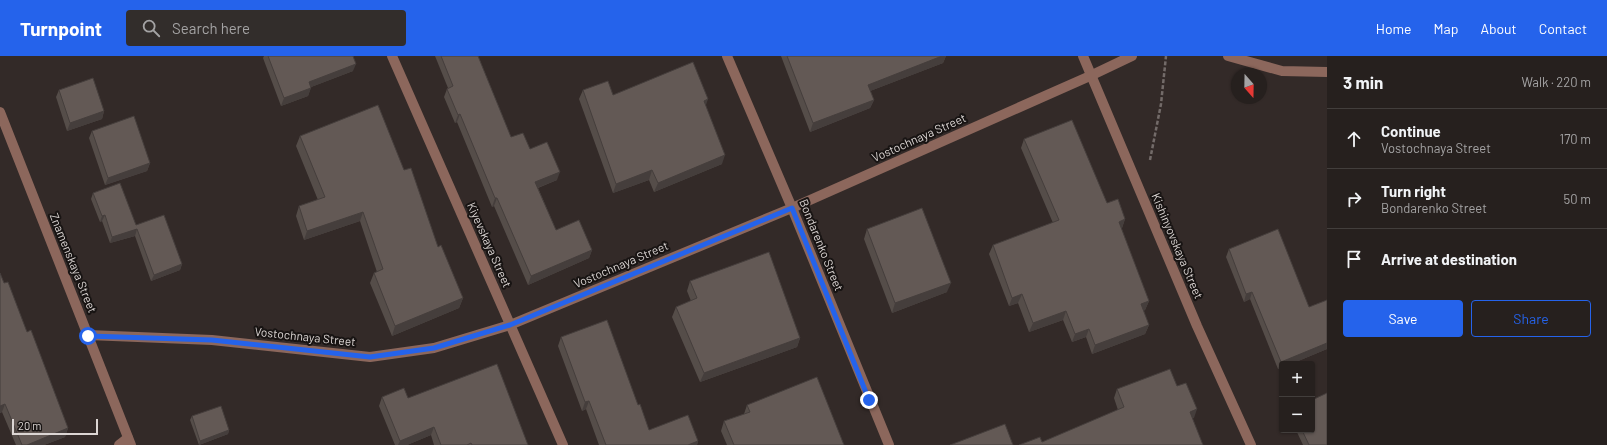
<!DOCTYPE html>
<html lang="en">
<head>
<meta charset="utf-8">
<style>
	body { margin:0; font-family:Barlow,sans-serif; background:#322d2b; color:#f1f3f6 }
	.controls { position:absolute; right:12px; bottom:12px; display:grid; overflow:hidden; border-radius:4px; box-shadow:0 1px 3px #0004 }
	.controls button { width:36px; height:36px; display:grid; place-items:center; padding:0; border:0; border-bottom:1px solid #423e3c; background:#26201e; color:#f1f3f6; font:20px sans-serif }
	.compass { position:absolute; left:1231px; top:12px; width:36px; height:36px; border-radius:50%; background:#26201e; box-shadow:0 1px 3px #0004; rotate:160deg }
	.scale { position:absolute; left:12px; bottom:10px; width:86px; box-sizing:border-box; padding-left:4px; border:2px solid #dcd6d4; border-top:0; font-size:11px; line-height:14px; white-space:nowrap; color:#dcd6d4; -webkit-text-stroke:3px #181413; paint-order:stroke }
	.stop { position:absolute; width:12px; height:12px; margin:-9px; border:3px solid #2563eb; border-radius:50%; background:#fff }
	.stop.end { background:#2563eb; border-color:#fff; box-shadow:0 1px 4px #0008 }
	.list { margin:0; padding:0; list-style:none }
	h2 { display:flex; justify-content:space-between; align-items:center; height:52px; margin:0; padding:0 16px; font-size:17px }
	h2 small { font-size:13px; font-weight:400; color:#a4a3a4 }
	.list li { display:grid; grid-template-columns:26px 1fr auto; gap:12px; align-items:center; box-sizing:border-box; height:60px; padding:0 16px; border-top:1px solid #423e3c }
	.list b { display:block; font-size:15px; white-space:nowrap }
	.list p { margin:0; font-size:13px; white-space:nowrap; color:#a4a3a4 }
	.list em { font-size:13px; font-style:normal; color:#a4a3a4 }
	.actions { display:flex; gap:8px; padding:12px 16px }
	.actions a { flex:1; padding:9px 0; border:1px solid #2563eb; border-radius:4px; text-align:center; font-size:14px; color:#2563eb }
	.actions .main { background:#2563eb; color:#fff }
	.icon { flex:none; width:22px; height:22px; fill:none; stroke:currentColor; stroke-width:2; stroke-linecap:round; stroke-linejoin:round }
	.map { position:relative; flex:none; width:1327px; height:389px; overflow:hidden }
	header { display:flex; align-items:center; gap:24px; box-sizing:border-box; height:56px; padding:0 20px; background:#2563eb; color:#fff }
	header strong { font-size:19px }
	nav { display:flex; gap:22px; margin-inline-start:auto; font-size:14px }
	.search { width:280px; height:36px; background:#322d2b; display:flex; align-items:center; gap:10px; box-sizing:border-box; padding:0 14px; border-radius:4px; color:#a4a3a4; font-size:15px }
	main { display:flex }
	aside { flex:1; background:#26201e }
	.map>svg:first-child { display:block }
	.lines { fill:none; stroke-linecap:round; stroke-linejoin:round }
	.path { stroke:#736b69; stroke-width:2.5; stroke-dasharray:4 2; stroke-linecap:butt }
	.minor { stroke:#8c675c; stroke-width:10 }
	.wall { fill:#554d49 }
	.shaded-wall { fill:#453e3c }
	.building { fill:#635955; stroke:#453e3c }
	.route { stroke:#2563eb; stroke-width:5 }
	.labels { text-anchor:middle; stroke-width:4; stroke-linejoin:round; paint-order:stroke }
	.street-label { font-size:12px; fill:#dcd6d4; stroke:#181413 }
</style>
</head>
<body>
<header>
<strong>Turnpoint</strong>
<div class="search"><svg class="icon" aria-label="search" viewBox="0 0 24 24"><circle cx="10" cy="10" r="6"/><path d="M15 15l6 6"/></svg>Search here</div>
<nav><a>Home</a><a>Map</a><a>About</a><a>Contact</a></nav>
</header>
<main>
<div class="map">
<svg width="1327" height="389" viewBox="0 0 1327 389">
	<rect width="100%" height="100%" fill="#332a28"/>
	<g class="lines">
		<polyline class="path" points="1150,104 1161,48 1166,0"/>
		<g class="minor">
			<polyline points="392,0 563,389"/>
			<polyline points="727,0 792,152 889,389"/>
			<polyline points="1083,0 1197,270 1251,389"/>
			<polyline points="1228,0 1282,15 1327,16"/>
			<polyline points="0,56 131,389"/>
			<polyline points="88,279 212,284 370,301 434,292 510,269 792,152 1090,20 1132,0"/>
			<polyline points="119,389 128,382"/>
		</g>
	</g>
	<g class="wall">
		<polygon points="264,0 353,0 353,15 311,31 308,40 281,50 263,2"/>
		<polygon points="435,0 478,0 511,81 530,93 557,124 538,132 556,174 592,194 589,202 528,229 494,150 492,151 457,66 455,67 444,41 447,33 448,32"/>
		<polygon points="781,0 946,0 943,7 870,35 874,44 870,52 810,76"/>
		<polygon points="59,34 104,55 102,63 67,75 56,41"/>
		<polygon points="583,34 613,39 706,51 722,108 654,136 649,124 613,137 579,43"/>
		<polygon points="92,75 150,107 147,115 105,129 89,82"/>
		<polygon points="300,80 404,114 438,191 463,242 459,252 392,280 370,227 374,217 377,216 360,165 304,184 296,160 299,150 318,144 296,90"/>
		<polygon points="1024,83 1107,147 1125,163 1122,172 1121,173 1149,245 1145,254 1143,255 1149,269 1145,278 1092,298 1086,281 1072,286 1063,264 1029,276 1018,247 1009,250 989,198 993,189 1053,167 1021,92"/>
		<polygon points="93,137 136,169 182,208 180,214 151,225 135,180 110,187 102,165 100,166 91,143"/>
		<polygon points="867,173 947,236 892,257 864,183"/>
		<polygon points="1229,193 1309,251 1327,244 1327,293 1291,308 1282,308 1282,312 1278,313 1250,243 1244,246 1226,201"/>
		<polygon points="0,217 4,227 27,276 68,372 65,381 44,389 16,389 2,356 0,357"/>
		<polygon points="690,225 800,282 797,291 700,326 672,261 676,251 691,245 687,235"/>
		<polygon points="561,281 638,349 649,374 698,385 697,389 599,389 586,353 582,355 558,290"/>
		<polygon points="1177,330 1194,362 1042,386 1118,354 1114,342 1117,333"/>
		<polygon points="382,341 408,342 528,389 434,389 431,379 407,389 395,389 379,350"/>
		<polygon points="747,349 844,389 727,389 721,375 724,365 744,358"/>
		<polygon points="192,360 229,374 228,378 199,389 190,364"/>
		<polygon points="1296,374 1312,374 1327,389 1303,389"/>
	</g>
	<g class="shaded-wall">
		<polygon points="942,0 946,0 943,7 865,37 868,29"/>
		<polygon points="356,8 353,15 306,33 309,26"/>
		<polygon points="311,32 308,40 281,50 284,42"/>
		<polygon points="708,43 705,52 704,45"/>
		<polygon points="874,44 870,52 810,76 813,67"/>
		<polygon points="104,55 102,63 67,75 70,67"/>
		<polygon points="460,58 457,66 455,67 458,59"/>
		<polygon points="725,99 722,108 654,136 658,127"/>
		<polygon points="150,107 147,115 105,129 108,122"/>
		<polygon points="652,114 649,124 613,137 616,128"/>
		<polygon points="560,116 557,124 532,134 535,126"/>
		<polygon points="495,142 497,142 494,150 492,151"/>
		<polygon points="363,156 360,165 304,184 307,175"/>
		<polygon points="105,159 102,165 100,166 102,160"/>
		<polygon points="1125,163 1122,172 1116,175 1119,166"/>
		<polygon points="137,173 135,180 110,187 112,181"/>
		<polygon points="592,194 589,202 528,229 531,220"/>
		<polygon points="182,208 180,214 151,225 154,219"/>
		<polygon points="951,227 947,236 892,257 895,247"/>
		<polygon points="1252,236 1250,243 1244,246 1246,238"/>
		<polygon points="1022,238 1018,247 1009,250 1012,242"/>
		<polygon points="463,242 459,252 392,280 395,270"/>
		<polygon points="1149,245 1145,254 1138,257 1141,248"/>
		<polygon points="1066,255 1063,264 1029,276 1033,267"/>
		<polygon points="1149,269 1145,278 1092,298 1095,289"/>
		<polygon points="1089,273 1086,281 1072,286 1075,278"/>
		<polygon points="800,282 797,291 700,326 704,317"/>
		<polygon points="1327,287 1327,293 1291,308 1282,308 1282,312 1278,313 1281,306"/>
		<polygon points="589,345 586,353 582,355 585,346"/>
		<polygon points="5,348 2,356 0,357 0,350"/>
		<polygon points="1197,353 1194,362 1187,365 1190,356"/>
		<polygon points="434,371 431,379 407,389 398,389 400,385"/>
		<polygon points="68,372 65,381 44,389 27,389"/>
		<polygon points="229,374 228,378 199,389 200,385"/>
		<polygon points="698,385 697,389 688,389"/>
	</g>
	<g class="building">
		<polygon points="268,0 353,0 356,8 309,26 311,32 284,42"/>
		<polygon points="441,0 478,0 511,81 523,77 530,93 547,86 560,116 535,126 556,174 579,164 592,194 531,220 497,142 495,142 460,58 458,59 447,33 453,30"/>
		<polygon points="787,0 942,0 868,29 874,44 813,67"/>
		<polygon points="693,6 708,43 704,45 725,99 658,127 652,114 616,128 583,34 608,25 613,39"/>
		<polygon points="93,22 104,55 70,67 59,34"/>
		<polygon points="378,49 404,114 411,112 438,191 441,189 463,242 395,270 374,217 383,213 363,156 307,175 299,150 325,141 300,80"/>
		<polygon points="134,60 150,107 108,122 92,75"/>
		<polygon points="1072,64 1107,147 1118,143 1125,163 1119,166 1149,245 1141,248 1149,269 1095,289 1089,273 1075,278 1066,255 1033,267 1022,238 1012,242 993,189 1059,164 1024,83"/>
		<polygon points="120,127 136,169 164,159 182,208 154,219 137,173 112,181 105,159 102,160 93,137"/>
		<polygon points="922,152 951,227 895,247 867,173"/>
		<polygon points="1278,173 1309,251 1327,244 1327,287 1281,306 1252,236 1246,238 1229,193"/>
		<polygon points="769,196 800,282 704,317 676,251 697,242 690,225"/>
		<polygon points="0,217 4,227 8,226 27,276 31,274 68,372 27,389 22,389 5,348 0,350"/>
		<polygon points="607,264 638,349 640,348 649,374 688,359 698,385 688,389 606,389 589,345 585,346 561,281"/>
		<polygon points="497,308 528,389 472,389 471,387 467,389 441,389 434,371 400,385 382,341 404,332 408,342"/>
		<polygon points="1170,313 1177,330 1186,327 1197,353 1190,356 1203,389 1019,389 1040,381 1042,386 1124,351 1117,333"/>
		<polygon points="817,321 844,389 734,389 724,365 750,356 747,349"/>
		<polygon points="1327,337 1327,389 1309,389 1302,374 1312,374 1312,344"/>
		<polygon points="221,350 229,374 200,385 192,360"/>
		<polygon points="1005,368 1013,389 950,389"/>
	</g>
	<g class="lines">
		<polyline class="route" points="88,280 212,284 370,301 434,292 510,269 792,152 869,344"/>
	</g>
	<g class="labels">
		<g class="street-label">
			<text transform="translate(919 82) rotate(-24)" y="4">Vostochnaya Street</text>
			<text transform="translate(489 189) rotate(66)" y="4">Kiyevskaya Street</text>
			<text transform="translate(821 189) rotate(68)" y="4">Bondarenko Street</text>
			<text transform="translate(1177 190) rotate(67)" y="4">Kishinyovskaya Street</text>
			<text transform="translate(73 207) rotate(68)" y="4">Znamenskaya Street</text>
			<text transform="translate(621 209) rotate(-23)" y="4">Vostochnaya Street</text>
			<text transform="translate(305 281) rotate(6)" y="4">Vostochnaya Street</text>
		</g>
	</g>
</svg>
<div class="controls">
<button>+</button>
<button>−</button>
</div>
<svg class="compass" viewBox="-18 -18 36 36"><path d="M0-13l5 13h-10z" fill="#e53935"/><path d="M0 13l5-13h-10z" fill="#a4a3a4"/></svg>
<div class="scale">20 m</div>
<div class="stop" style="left:88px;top:280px"></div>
<div class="stop end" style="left:869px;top:344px"></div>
</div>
<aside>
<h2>3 min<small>Walk · 220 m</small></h2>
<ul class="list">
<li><svg class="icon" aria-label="ahead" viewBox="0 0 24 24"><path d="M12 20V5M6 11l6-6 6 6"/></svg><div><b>Continue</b><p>Vostochnaya Street</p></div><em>170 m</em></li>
<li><svg class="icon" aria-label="right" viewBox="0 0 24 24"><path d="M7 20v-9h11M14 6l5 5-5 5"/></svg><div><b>Turn right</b><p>Bondarenko Street</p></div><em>50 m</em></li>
<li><svg class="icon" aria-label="arrive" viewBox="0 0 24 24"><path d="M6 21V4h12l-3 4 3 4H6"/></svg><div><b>Arrive at destination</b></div></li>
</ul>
<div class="actions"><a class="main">Save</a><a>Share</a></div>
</aside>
</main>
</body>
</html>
